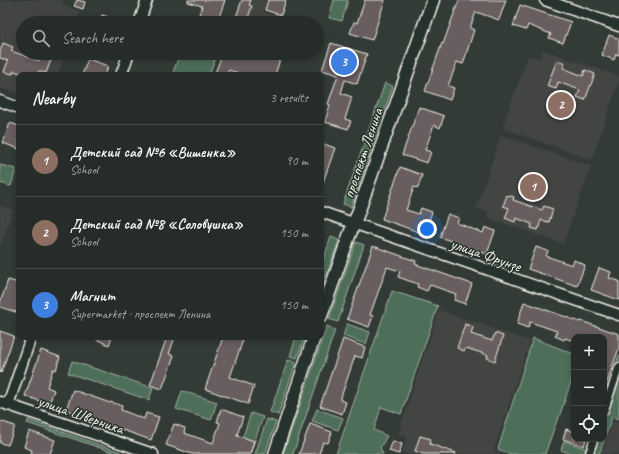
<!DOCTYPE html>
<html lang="en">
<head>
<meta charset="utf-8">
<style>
	body { margin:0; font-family:Caveat,sans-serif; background:#2e3431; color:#f1f3f6 }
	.controls { position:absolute; right:12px; bottom:12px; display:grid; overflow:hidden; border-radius:8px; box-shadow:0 2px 6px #0003 }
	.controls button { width:36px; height:36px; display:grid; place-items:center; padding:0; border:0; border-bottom:1px solid #424846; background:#262c29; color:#f1f3f6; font:20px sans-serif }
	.you { position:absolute; left:427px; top:229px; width:14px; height:14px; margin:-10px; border:3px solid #fff; border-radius:50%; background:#1a73e8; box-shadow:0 0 0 6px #1a73e833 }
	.badge { display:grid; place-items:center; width:26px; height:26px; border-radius:50%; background:#ea580c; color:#fff; font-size:13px; font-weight:700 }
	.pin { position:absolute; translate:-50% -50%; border:2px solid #fff; box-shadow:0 1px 4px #0006 }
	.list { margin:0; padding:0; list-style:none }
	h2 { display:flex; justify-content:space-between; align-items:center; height:52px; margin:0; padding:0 16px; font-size:17px }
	h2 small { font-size:13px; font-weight:400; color:#a4a7a8 }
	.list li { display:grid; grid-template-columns:26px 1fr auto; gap:12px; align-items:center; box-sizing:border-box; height:72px; padding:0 16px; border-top:1px solid #424846 }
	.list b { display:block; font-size:15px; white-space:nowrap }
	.list p { margin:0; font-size:13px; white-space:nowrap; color:#a4a7a8 }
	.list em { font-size:13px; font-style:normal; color:#a4a7a8 }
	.icon { flex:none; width:22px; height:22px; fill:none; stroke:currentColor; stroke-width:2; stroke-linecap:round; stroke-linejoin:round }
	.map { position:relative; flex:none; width:619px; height:454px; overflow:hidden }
	.search { position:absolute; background:#262c29; box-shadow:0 2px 6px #0003; left:16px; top:16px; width:308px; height:44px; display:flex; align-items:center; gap:10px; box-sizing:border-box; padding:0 14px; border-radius:22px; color:#a4a7a8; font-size:15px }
	.panel { position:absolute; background:#262c29; box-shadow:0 2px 6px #0003; left:16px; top:72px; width:308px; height:268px; border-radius:8px }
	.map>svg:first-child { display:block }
	.built { fill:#434543 }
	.green { fill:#4e6e58; stroke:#a1b0a0 }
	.building { fill:#685d5f; stroke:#f4f1e8 }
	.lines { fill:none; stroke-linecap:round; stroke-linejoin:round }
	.pedestrian-casing { stroke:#f4f1e8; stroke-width:10 }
	.minor-casing { stroke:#f4f1e8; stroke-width:13 }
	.tertiary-casing { stroke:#f4f1e8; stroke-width:15 }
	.pedestrian { stroke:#26332d; stroke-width:7 }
	.minor { stroke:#26332d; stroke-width:10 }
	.tertiary { stroke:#26332d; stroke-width:12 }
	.labels { text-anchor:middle; stroke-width:3; stroke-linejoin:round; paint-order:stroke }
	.street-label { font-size:16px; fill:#f4f1e8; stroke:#26332d }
</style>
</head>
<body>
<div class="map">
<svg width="619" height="454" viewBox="0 0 619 454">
	<rect width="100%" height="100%" fill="#333b37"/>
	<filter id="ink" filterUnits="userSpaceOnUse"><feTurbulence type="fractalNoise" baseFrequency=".025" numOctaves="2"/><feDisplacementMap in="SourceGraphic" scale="8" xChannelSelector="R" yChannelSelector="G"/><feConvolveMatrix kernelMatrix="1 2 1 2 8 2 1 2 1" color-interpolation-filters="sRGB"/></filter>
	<g filter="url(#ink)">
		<g class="built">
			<polygon points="1,0 63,0 62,5 80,11 76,23 23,23 23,53 65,53 58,75 19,75 19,94 0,88 0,4"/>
			<polygon points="242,0 266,0 263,12 287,19 290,23 234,23"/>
			<polygon points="543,50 619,76 619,81 592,160 502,128 528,55 540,59"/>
			<polygon points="501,135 591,166 563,244 486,217 488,212 476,208"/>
			<polygon points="0,206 13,210 0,248"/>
			<polygon points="439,310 530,341 494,450 505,454 405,454 402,453 407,437 398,434"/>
			<polygon points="611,420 619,423 619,454 599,454"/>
		</g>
		<g class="green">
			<polygon points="334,0 348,0 342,21 329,18"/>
			<polygon points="180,53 209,53 216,56 209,75 172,75"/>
			<polygon points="385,83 393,86 351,207 343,204"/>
			<polygon points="0,165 16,169 11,186 0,183"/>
			<polygon points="331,237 339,240 321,291 321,267"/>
			<polygon points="356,242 364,245 338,322 329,319"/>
			<polygon points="392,291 438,306 401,414 381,407 374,430 387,436 380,448 383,454 336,454"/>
			<polygon points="347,324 370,332 366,344 343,336"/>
			<polygon points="327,326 335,330 293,454 283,454"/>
			<polygon points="296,337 305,337 297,358 290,356"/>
			<polygon points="533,338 574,354 574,373 558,420 557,420 545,454 510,454 498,449"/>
			<polygon points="619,355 619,419 612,417 599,454 573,454 561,450 564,441 587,449 590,439 604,439 604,385 608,386"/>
			<polygon points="288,360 296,362 278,415 270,412"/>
			<polygon points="72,361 153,388 149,400 68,373"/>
			<polygon points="182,391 217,402 211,420 176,409"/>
			<polygon points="317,409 343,418 338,430 312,421"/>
			<polygon points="251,413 263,417 250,454 237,454"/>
			<polygon points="267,419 276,422 265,454 255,454"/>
			<polygon points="28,420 120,452 121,454 118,454 27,423"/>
		</g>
		<g class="building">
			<polygon points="77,0 85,2 83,9 74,6"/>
			<polygon points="188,0 225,0 217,23 196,23 202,6 188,2"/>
			<polygon points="242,0 251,0 249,5 252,6 248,18 260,22 260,23 234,23"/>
			<polygon points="268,0 286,0 281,15 265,10"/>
			<polygon points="365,0 385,0 372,40 350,33 354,22 357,23"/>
			<polygon points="459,0 506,0 499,20 476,12 470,28 474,30 463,64 457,62 448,86 454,88 450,100 425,91 442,43 443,44"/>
			<polygon points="520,5 571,22 563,43 549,38 551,34 528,25 526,30 513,26"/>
			<polygon points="102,15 122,22 122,23 99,23"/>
			<polygon points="609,35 619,39 619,55 616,54 614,60 602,55"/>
			<polygon points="3,43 13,47 11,51 39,61 40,56 51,60 46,73 39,71 37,75 27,75 14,71 13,74 4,72 8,61 0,58 0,51"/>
			<polygon points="331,43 367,54 357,84 345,80 341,93 352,97 345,119 351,121 348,129 325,122 330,105 328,104 338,75 322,70"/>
			<polygon points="223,53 282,53 275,75 244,75 229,70 227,75 214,75"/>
			<polygon points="88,59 108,66 105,75 82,75"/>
			<polygon points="557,60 565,63 563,68 583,76 585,70 595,74 585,100 577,97 580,90 558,82 556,89 547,86"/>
			<polygon points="419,107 444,116 440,128 434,125 425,150 431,152 427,163 402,155"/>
			<polygon points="10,123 19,126 19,149 3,143"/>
			<polygon points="321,143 335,148 322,185 321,185"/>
			<polygon points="400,167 422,175 418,188 414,187 406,210 419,214 421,208 432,212 424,234 382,219"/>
			<polygon points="507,195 514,197 513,200 542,210 544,206 553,209 549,222 541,220 538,230 531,228 532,224 516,218 515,222 505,218 509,208 503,206"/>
			<polygon points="448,214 459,218 457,223 483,233 485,227 495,231 487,254 440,237"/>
			<polygon points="373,246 416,261 415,264 472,284 465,304 454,300 456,294 430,285 427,291 417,287 418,284 398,277 400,271 387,267 370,315 373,316 369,327 347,319"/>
			<polygon points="536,247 548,251 546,256 572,265 574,260 585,265 577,286 528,269"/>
			<polygon points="599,268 611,272 609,278 619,281 619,300 591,290"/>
			<polygon points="8,280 19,283 19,313 0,307 0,303"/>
			<polygon points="524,302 580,322 581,321 619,334 619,348 605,388 604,388 604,337 574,337 574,341 565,338 564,340 555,336 557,331 530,322 528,328 517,324"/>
			<polygon points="465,324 473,327 471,334 492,341 495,333 503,336 495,361 487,358 488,355 466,348 464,351 457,348"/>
			<polygon points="0,331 14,336 1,373 0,372"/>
			<polygon points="91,337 112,337 109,345"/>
			<polygon points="167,337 175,337 169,354 174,356 162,389 150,385"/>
			<polygon points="223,337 244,337 230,377 254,386 248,404 205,389"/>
			<polygon points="343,339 365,347 362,358 355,356 340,400 346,402 342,414 320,406"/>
			<polygon points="41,350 60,357 56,370 53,369 47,387 54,390 49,404 25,396"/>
			<polygon points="73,390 110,403 111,402 122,406 121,410 144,419 146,413 159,417 151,440 66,410"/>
			<polygon points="221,409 243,417 237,435 254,441 250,454 192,454 166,445 174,424 185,428 184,433 213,443 220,423 217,422"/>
			<polygon points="0,421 15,426 8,445 0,443"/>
			<polygon points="310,424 332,432 328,443 323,442 319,454 299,454"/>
			<polygon points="566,429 574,432 574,439 586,439 584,446 563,439"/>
			<polygon points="29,431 55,440 50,454 31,454 32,450 24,447"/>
			<polygon points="420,436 431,439 430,444 456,453 456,454 423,454 415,451"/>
			<polygon points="393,441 402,444 399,454 389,451"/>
		</g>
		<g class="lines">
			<defs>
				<g id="pedestrian">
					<polyline points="604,411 619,367"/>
					<polyline points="589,454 594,439"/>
				</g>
				<g id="minor">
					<polyline points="545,0 619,26"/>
					<polyline points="139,23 147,0"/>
					<polyline points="121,75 129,53"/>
					<polyline points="0,101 19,108"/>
					<polyline points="321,212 619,315"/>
					<polyline points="0,402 153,454"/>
					<polyline points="8,405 31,337"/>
				</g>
				<g id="tertiary">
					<polyline points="321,316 349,236 358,213 433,0"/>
					<polyline points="275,454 314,337"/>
				</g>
			</defs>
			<use href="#pedestrian" class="pedestrian-casing"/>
			<use href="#minor" class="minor-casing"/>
			<use href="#tertiary" class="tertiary-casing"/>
			<use href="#pedestrian" class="pedestrian"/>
			<use href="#minor" class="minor"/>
			<use href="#tertiary" class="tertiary"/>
		</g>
	</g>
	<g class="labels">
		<g class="street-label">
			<text transform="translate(362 153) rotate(-71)" y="6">проспект Ленина</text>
			<text transform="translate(486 254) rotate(19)" y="6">улица Фрунзе</text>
			<text transform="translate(81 414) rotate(19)" y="6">улица Шверника</text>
		</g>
	</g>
</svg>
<div class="controls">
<button>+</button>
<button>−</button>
<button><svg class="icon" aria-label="locate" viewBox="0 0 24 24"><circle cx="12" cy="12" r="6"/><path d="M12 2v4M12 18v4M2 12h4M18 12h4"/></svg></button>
</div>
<div class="you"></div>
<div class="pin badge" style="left:533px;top:187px;background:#8d6e63">1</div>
<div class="pin badge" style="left:561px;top:105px;background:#8d6e63">2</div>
<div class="pin badge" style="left:344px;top:62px;background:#3f7fe0">3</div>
<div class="search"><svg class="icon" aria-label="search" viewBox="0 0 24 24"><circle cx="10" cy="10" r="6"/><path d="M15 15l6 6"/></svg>Search here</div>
<section class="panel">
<h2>Nearby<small>3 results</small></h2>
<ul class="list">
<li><span class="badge" style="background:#8d6e63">1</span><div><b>Детский сад №6 «Вишенка»</b><p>School</p></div><em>90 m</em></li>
<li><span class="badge" style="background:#8d6e63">2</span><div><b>Детский сад №8 «Соловушка»</b><p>School</p></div><em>150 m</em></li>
<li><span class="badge" style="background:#3f7fe0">3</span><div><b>Магнит</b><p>Supermarket · проспект Ленина</p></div><em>150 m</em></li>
</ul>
</section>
</div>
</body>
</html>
